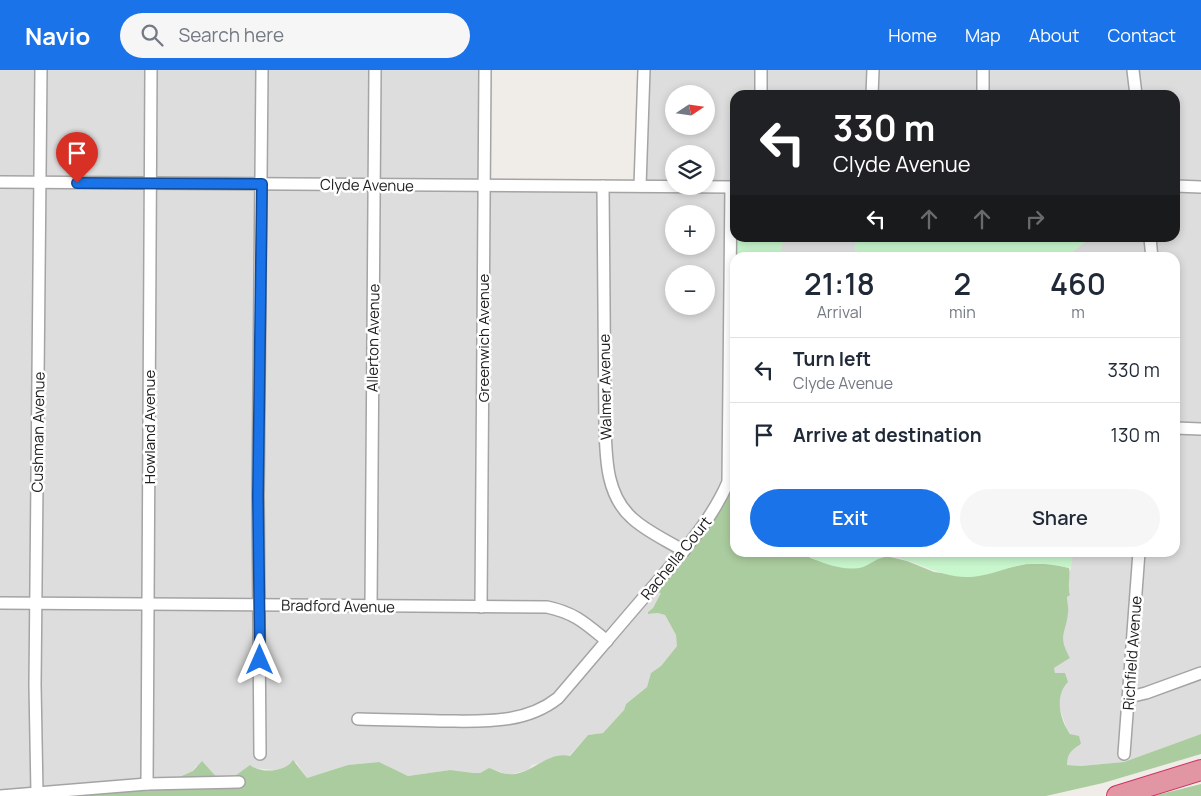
<!DOCTYPE html>
<meta charset="utf-8">
<style>
:root{--surface:#fff;--page:#f6f6f7;--text:#1f2937;--muted:#747a83;--line:#e0e1e3;--accent:#1a73e8}
body{margin:0;font-family:Manrope,sans-serif;background:var(--page);color:var(--text);height:100vh;display:flex;flex-direction:column;font-size:19px;white-space:nowrap}
*{box-sizing:border-box;margin:0}
p{font-size:16px;color:var(--muted)}
.icon{flex:none;width:28px;height:28px;fill:none;stroke:currentColor;stroke-width:2;stroke-linecap:round;stroke-linejoin:round}
.map{position:relative;flex:1;overflow:hidden}
.details{position:absolute;left:730px;top:182px;width:450px;height:305px;display:flex;flex-direction:column;background:var(--surface);border-radius:15px;box-shadow:0 2px 8px #0003}
.details>*{flex:none}
.hud{position:absolute;left:730px;top:20px;width:450px;height:152px;border-radius:15px;box-shadow:0 2px 8px #0003;background:#202124;color:#fff;overflow:hidden}
.needle{width:32px;rotate:77deg}
.controls{position:absolute;left:665px;top:15px;display:grid;gap:10px}
.controls a{display:grid;place-items:center;width:50px;height:50px;border-radius:50%;background:var(--surface);box-shadow:0 2px 8px #0003;font-size:25px}
.pin{position:absolute;display:grid;place-items:center;width:42px;height:42px;color:#fff;margin:-51px -21px;border-radius:50% 50% 50% 0;rotate:-45deg;box-shadow:0 0 5px #0007}
.pin .icon{rotate:45deg}
.me{position:absolute;width:55px;margin:-28px;rotate:0deg;stroke-linejoin:round;filter:drop-shadow(0 0 4px #0008)}
.turn{display:flex;align-items:center;gap:18px;height:105px;padding:0 20px;font-size:22px}
.turn .icon{width:65px;height:65px;stroke-width:2.5}
.turn b{display:block;font-size:35px;line-height:42px}
.lanes{display:flex;align-items:center;height:48px;padding:0 20px;background:#0003;justify-content:center;gap:25px;direction:ltr}
.lanes .off{opacity:.35}
.eta{display:flex;justify-content:space-evenly;align-items:center;height:85px;text-align:center}
.eta b{font-size:30px;font-weight:600;line-height:35px}
.action{display:flex;gap:10px;margin-top:auto;padding:10px 20px}
.action a{flex:1;height:58px;border-radius:30px;background:var(--accent);color:#fff;font-size:20px;font-weight:600;line-height:58px;text-align:center}
.action a+a{background:var(--page);color:var(--text)}
ul{padding:0;list-style:none}
li{display:flex;align-items:center;gap:15px;height:65px;padding:0 20px;border-top:1px solid var(--line)}
li div{flex:1}
li b{display:block;font-size:19px}
li em{font-style:normal}
header{display:flex;align-items:center;gap:30px;box-sizing:border-box;height:70px;padding:0 25px;background:var(--accent);color:#fff}
header strong{font-size:24px}
nav{display:flex;gap:28px;margin-inline-start:auto;font-size:18px}
.search{width:350px;height:45px;background:var(--page);display:flex;align-items:center;gap:12px;box-sizing:border-box;padding:0 18px;border-radius:28px;color:var(--muted);font-size:19px}
.map>svg:first-child{display:block}
.residential{fill:#dedddd;fill-rule:evenodd}
.forest{fill:#abcc9f}
.park{fill:#c8f6cd}
.parking{fill:#e0e0e0}
.lines{fill:none;stroke-linecap:round;stroke-linejoin:round}
.minor-casing{stroke:#a4a4a4;stroke-width:14}
.motorway-casing{stroke:#cf3365;stroke-width:22}
.minor{stroke:#fff;stroke-width:11}
.motorway{stroke:#e295a2;stroke-width:20}
.route-casing{stroke:#114b97;stroke-width:12}
.route{stroke:#1a73e8;stroke-width:9}
.labels{text-anchor:middle;dominant-baseline:central;stroke-width:5;stroke-linejoin:round;paint-order:stroke}
.street-label{font-size:15px;fill:#202020;stroke:#fff}
</style>
<header>
<strong>Navio</strong>
<div class="search"><svg class="icon" aria-label="search" viewBox="0 0 24 24"><circle cx="10" cy="10" r="6"/><path d="M15 15l6 6"/></svg>Search here</div>
<nav><a>Home</a><a>Map</a><a>About</a><a>Contact</a></nav>
</header>
<div class="map">
<svg width="1201" height="726" viewBox="0 0 1201 726">
<rect width="100%" height="100%" fill="#f0ede8"/>
<path class="residential" d="M0,0H486V115L634,116L645,0H1201V664L1124,692L1081,696L1067,695V687L1070,682L1081,674L1067,660L1060,639L1059,632L1065,603H1055L1054,598L1070,588L1064,579L1062,566L1068,543L1067,527L1070,525L1068,515L1073,483L1175,482V188L1065,187L1085,172L1086,168H1175V25H735L733,412L653,538L648,542V544L658,543L665,545L676,565L678,575L661,596L651,603L647,617L626,634L624,640L603,663L588,665L569,686L532,695L528,700L509,705L489,698L480,703L473,704L450,700L408,706L379,692L348,695L307,708L296,692L283,699L274,700L253,698L231,709L219,710L196,696L193,701L177,708L0,725ZM674,24H706V56H674ZM674,84H706V116H674ZM674,144H706V176H674ZM674,204H706V236H674Z"/>
<g class="forest">
<path d="M733,377H735V482L801,483L813,489L849,498L862,497L874,490L886,486L907,491L934,502L969,507L1026,494H1053L1069,498C1071,506 1067,514 1070,525L1067,527C1067,532 1069,538 1068,543C1066,564 1057,565 1070,588L1054,598L1055,603H1065L1068,612C1054,626 1060,650 1070,664L1079,666L1081,674C1072,680 1067,683 1067,695L1081,696L1124,692L1201,664V684L1103,713L1046,726H0L177,708L193,701L202,691L219,710L231,709L250,695C261,704 286,702 293,690L307,708L348,695L379,692L408,706L450,700L473,703H480L489,698C495,700 502,704 508,704C530,707 547,680 570,686L588,665L603,663L624,640L626,634L647,617L651,603L661,596L677,576L676,565L665,545L658,543L648,544V542L653,538L661,523L655,522L732,415Z"/>
<path d="M1201,714V726H1153Z"/>
</g>
<g class="park">
<path d="M735,168H1086L1085,172L1065,187L735,188V377H733Z"/>
<path d="M801,483L1073,482V483L1071,496L1069,498C1051,494 1034,492 1016,496C1000,500 985,507 968,507C939,508 911,486 887,487C878,487 871,494 863,497C845,503 816,491 801,483Z"/>
</g>
<path class="parking" d="M784,168H855V187H780Z"/>
<g class="lines">
<defs>
<g id="minor">
<path d="M1133,0L1136,25"/>
<path d="M761,25V0"/>
<path d="M872,25L873,0"/>
<path d="M983,25V0"/>
<path d="M0,112L735,117"/>
<path d="M603,116L605,356C606,388 606,425 632,448C647,462 668,471 684,481"/>
<path d="M640,116L644,0"/>
<path d="M1175,116L1201,117"/>
<path d="M1150,168L1152,188"/>
<path d="M1175,358L1201,359"/>
<path d="M0,533L547,537C575,543 585,553 607,571"/>
<path d="M371,536L375,0"/>
<path d="M481,537L485,0"/>
<path d="M1129,627L1146,623L1201,603"/>
<path d="M358,649C386,650 413,650 440,651C481,651 524,655 558,628C594,586 629,544 665,503C689,474 713,447 728,412L731,117"/>
<path d="M260,684L258,426L262,0"/>
<path d="M1124,684L1139,482"/>
<path d="M147,714L151,0"/>
<path d="M37,723L35,615L41,0"/>
<path d="M0,726L147,714L239,712"/>
</g>
<path id="motorway" d="M1117,726L1201,700"/>
</defs>
<use href="#minor" class="minor-casing"/>
<use href="#motorway" class="motorway-casing"/>
<use href="#minor" class="minor"/>
<use href="#motorway" class="motorway"/>
</g>
<g class="lines">
<defs>
<path id="route" d="M77,113L262,114L258,426L260,590"/>
</defs>
<use href="#route" class="route-casing"/>
<use href="#route" class="route"/>
</g>
<g class="labels">
<g class="street-label">
<text transform="translate(367 115) rotate(1)">Clyde Avenue</text>
<text transform="translate(373 268) rotate(-89)">Allerton Avenue</text>
<text transform="translate(483 268) rotate(-90)">Greenwich Avenue</text>
<text transform="translate(605 317) rotate(-91)">Walmer Avenue</text>
<text transform="translate(149 357) rotate(-90)">Howland Avenue</text>
<text transform="translate(38 362) rotate(-89)">Cushman Avenue</text>
<text transform="translate(676 488) rotate(-51)">Rachella Court</text>
<text transform="translate(338 536) rotate(1)">Bradford Avenue</text>
<text transform="translate(1132 583) rotate(-86)">Richfield Avenue</text>
</g>
</g>
</svg>
<div class="controls">
<a><svg class="needle" viewBox="-14 -14 28 28"><path d="M0-13l5 13h-10z" fill="#e53935"/><path d="M0 13l5-13h-10z" fill="#747a83"/></svg></a>
<a><svg class="icon" aria-label="layers" viewBox="0 0 24 24"><path d="M12 4l9 5-9 5-9-5zM3 14l9 5 9-5"/></svg></a>
<a>+</a>
<a>−</a>
</div>
<div class="pin" style="left:77px;top:113px;background:#d93025"><svg class="icon" aria-label="arrive" viewBox="0 0 24 24"><path d="M6 21V4h12l-3 4 3 4H6"/></svg></div>
<svg class="me" style="left:260px;top:590px" viewBox="-20 -20 40 40"><path d="M0-17L14 15 0 8-14 15z" fill="#1a73e8" stroke="#fff" stroke-width="4"/></svg>
<div class="hud">
<div class="turn"><svg class="icon" aria-label="left" viewBox="0 0 24 24"><path d="M17 20v-9H6M10 6l-5 5 5 5"/></svg><div><b>330 m</b>Clyde Avenue</div></div>
<div class="lanes"><svg class="icon" aria-label="left" viewBox="0 0 24 24"><path d="M17 20v-9H6M10 6l-5 5 5 5"/></svg><svg class="icon off" aria-label="ahead" viewBox="0 0 24 24"><path d="M12 20V5M6 11l6-6 6 6"/></svg><svg class="icon off" aria-label="ahead" viewBox="0 0 24 24"><path d="M12 20V5M6 11l6-6 6 6"/></svg><svg class="icon off" aria-label="right" viewBox="0 0 24 24"><path d="M7 20v-9h11M14 6l5 5-5 5"/></svg></div>
</div>
<section class="details">
<div class="eta">
<div><b>21:18</b><p>Arrival</p></div>
<div><b>2</b><p>min</p></div>
<div><b>460</b><p>m</p></div>
</div>
<ul>
<li><svg class="icon" aria-label="left" viewBox="0 0 24 24"><path d="M17 20v-9H6M10 6l-5 5 5 5"/></svg><div><b>Turn left</b><p>Clyde Avenue</p></div><em>330 m</em></li>
<li><svg class="icon" aria-label="arrive" viewBox="0 0 24 24"><path d="M6 21V4h12l-3 4 3 4H6"/></svg><div><b>Arrive at destination</b></div><em>130 m</em></li>
</ul>
<div class="action"><a>Exit</a><a>Share</a></div>
</section>
</div>
